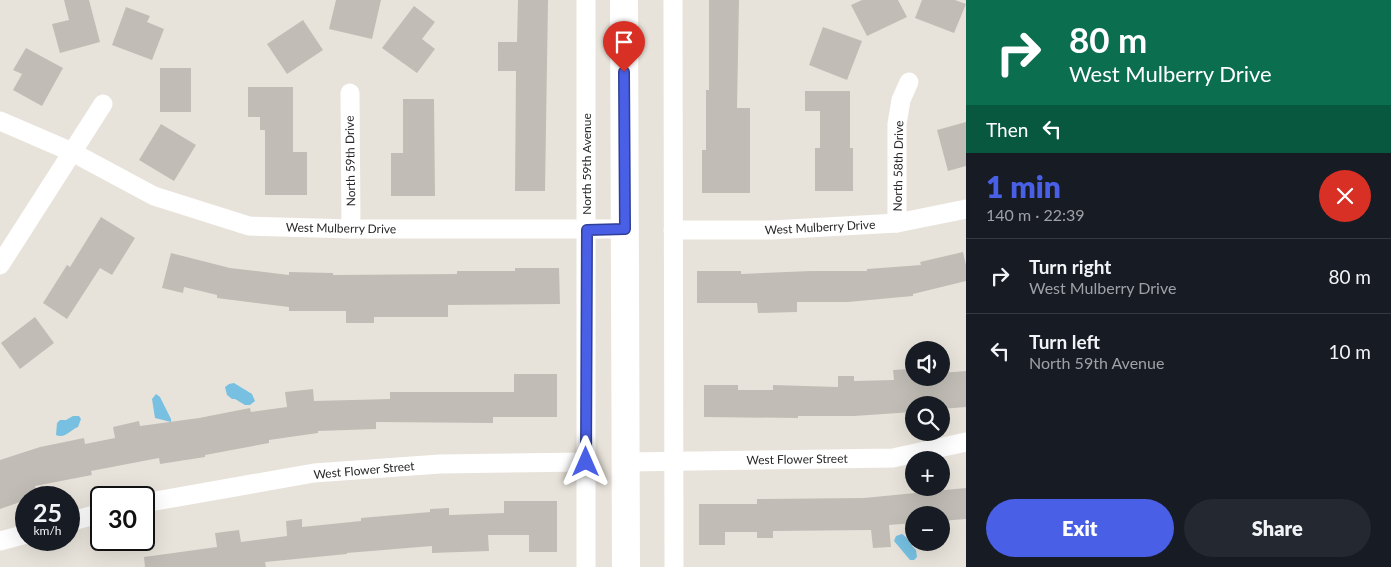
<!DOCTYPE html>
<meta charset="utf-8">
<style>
:root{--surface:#171b24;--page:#242831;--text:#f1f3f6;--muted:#9ea1a6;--line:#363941;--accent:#4960e6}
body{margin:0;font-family:Lato,sans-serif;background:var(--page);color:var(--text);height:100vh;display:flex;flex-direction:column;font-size:19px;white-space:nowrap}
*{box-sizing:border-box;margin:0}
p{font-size:16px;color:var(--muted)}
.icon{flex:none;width:28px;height:28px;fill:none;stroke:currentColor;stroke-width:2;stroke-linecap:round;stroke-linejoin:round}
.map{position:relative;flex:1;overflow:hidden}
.drawer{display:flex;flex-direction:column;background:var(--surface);width:425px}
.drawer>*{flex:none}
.top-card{background:#0b6e4f;color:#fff;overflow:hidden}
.fabs{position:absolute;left:905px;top:341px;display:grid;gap:10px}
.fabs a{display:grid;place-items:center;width:45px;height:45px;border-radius:50%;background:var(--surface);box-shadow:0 5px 20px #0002;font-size:25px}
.speed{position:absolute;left:15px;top:486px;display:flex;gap:10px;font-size:25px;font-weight:700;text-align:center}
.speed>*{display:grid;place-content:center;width:65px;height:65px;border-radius:50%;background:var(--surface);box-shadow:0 5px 20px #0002;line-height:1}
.speed small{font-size:12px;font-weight:400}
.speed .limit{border:2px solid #111;border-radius:8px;background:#fff;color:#111}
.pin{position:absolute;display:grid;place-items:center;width:42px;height:42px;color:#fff;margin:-51px -21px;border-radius:50% 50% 50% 0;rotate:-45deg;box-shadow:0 0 5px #0007}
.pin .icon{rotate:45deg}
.me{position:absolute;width:55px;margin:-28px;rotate:0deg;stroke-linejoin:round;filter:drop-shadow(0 0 4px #0008)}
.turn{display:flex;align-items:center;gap:18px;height:105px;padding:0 20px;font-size:22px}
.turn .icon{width:65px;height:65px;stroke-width:2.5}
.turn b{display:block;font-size:35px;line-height:42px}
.then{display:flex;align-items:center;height:48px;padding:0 20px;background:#0003;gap:10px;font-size:19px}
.round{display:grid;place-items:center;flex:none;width:52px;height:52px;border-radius:26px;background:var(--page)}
.headline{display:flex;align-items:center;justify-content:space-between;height:85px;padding:0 20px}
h1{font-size:30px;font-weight:800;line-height:38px;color:var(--accent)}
.button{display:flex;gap:10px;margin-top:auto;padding:10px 20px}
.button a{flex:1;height:58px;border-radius:30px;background:var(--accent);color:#fff;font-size:20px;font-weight:800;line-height:58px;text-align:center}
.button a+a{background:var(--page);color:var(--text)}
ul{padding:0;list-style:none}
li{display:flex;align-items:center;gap:15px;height:75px;padding:0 20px;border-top:1px solid var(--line)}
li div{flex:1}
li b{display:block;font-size:19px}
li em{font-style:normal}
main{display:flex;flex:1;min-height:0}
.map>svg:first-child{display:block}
.water{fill:#77c0e1}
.building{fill:#c1bdb6}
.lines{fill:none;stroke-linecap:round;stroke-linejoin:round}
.street{stroke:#fff;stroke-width:19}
.secondary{stroke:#fff;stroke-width:28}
.route-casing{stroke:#2f3e96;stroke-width:12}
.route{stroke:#4960e6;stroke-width:9}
.labels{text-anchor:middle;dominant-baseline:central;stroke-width:4.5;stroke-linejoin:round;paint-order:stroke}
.street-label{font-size:12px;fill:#272727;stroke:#fff}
</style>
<main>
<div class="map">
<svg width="966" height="567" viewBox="0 0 966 567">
<rect width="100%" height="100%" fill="#e8e3da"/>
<g class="water">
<path d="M234,383L252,394L255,401L250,405H245L235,399H232L227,395L225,387L229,384Z"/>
<path d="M156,394L160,397L171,419V422L155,418L152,399Z"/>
<path d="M73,416H79L81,419L78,427C70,430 65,439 56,435L57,423L60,420H66Z"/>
<path d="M902,534C909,538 910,545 916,550L917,557L914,560H910L894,541L896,536Z"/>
</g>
<g class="building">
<path d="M64,0H89L100,42L60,53L52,24L69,20Z"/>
<path d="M336,0H381L372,39L329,29Z"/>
<path d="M518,0H548L545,191H515L516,71H498V42H517Z"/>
<path d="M709,0H739L737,108H750V193H702V150H706V90H709Z"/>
<path d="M862,0H898L907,17L867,36L851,5Z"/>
<path d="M922,0H955L966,4L954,33L915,18Z"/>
<path d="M414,6L435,22L422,39L435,49L417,73L382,48Z"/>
<path d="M126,7L150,16L147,22L164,29L152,60L112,45Z"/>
<path d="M303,20L323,50L287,74L267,44Z"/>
<path d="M823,27L862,41L847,80L809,65Z"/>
<path d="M26,48L63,68L42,106L13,90L22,74L13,70Z"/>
<rect x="160" y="68" width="31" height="44"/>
<path d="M248,87H293V152H307V195H265V130H260V117H248Z"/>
<path d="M805,91H850V148H853V191H815V148H820V111H805Z"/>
<path d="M403,99H434L435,196H391V153H403Z"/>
<path d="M966,122V166L948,171L937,130Z"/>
<path d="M161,124L196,145L174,181L139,160Z"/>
<path d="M101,217L135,238L112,275L100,268L67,319L43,303L67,265L70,267Z"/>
<path d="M963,252L966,265V281L913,294V296L848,302H797V312L758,313L757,303H697V271H741V274L811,271H867V269L921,265L920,262Z"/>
<path d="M171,253L230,268L289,275V272L333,273V275L457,274V271H515V268H559L560,304L448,305V317H374V323H346V311H289V307L217,298V295L184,287L183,293L162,288Z"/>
<path d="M35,317L54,343L20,369L1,343Z"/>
<path d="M910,369L911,378H941V373L966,371V407L941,409V405H914L913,412L854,416H798V418L704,417V385H738V390H773V385L838,387V376H854V381L894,380L893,370Z"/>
<path d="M514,374H557V417H493V423L376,422V429L318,431V433L269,440V443L205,455V457L160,464L159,458L91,471L92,475L35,486L38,496L26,498V500L0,509V460L40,447L84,438L85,444L115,438L113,427L139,421L140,426L199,418L250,408L251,412L287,407L285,392L313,389L314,401L390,399V392H514Z"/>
<path d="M966,488V519L941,521V515H914V523L889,525L891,547L873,548L871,530L773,531V538H757V532H725V545H699V504H757V499L864,498Z"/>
<path d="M504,501H557V552H529V535H488L489,551L432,553V546L347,553V554L265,562L266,567H145L144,557L217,547L215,533L239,530L241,542L287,536L286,521L302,519V527L361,521V518L430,512V509L449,508V515L504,513Z"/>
</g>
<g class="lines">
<g class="street">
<path d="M586,0V567"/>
<path d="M673,0L674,567"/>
<path d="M350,93L351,229"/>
<path d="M0,121L72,152L154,196L249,226L351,229H625"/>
<path d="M897,223V124L901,100L909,82"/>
<path d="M673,230H772L897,223L966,209"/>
<path d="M0,265L103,104"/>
<path d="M626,462L893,458L966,442"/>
<path d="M144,503L314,473L440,464L586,462"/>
<path d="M69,522L101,513"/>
<path d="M0,541L26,534"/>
</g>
<path class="secondary" d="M624,0L626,567"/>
</g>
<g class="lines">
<defs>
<path id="route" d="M586,462L587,230L625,229L624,72"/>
</defs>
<use href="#route" class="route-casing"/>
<use href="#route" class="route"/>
</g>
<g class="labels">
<g class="street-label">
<text transform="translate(350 161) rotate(-91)">North 59th Drive</text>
<text transform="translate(586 164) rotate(-90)">North 59th Avenue</text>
<text transform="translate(898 166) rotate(-89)">North 58th Drive</text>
<text transform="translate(820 227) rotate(-3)">West Mulberry Drive</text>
<text transform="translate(341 228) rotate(1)">West Mulberry Drive</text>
<text transform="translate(797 459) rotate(-1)">West Flower Street</text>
<text transform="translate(364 470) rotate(-5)">West Flower Street</text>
</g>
</g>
</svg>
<div class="fabs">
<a><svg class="icon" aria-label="sound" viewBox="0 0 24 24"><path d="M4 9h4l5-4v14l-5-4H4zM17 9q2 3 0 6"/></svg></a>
<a><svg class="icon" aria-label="search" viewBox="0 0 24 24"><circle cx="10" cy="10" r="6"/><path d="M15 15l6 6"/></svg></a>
<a>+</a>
<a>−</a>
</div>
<div class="speed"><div>25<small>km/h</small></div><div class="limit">30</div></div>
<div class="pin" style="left:624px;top:72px;background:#d93025"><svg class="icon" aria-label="arrive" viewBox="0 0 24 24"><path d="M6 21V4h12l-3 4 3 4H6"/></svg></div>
<svg class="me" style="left:586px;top:462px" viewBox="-20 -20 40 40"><path d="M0-17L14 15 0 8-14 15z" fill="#4960e6" stroke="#fff" stroke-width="4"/></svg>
</div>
<section class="drawer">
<div class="top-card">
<div class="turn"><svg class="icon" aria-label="right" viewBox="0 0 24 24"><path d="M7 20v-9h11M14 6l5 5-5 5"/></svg><div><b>80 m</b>West Mulberry Drive</div></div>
<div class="then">Then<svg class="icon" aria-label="left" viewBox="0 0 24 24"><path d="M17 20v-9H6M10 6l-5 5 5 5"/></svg></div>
</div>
<div class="headline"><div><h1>1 min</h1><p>140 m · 22:39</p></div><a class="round" style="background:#d93025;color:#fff"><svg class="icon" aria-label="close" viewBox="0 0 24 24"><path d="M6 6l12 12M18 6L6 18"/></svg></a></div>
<ul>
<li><svg class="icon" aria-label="right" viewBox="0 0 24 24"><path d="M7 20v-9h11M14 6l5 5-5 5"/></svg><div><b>Turn right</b><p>West Mulberry Drive</p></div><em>80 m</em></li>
<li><svg class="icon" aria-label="left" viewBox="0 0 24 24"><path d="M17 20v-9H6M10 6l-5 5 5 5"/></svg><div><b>Turn left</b><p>North 59th Avenue</p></div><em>10 m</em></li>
</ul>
<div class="button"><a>Exit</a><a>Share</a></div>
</section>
</main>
